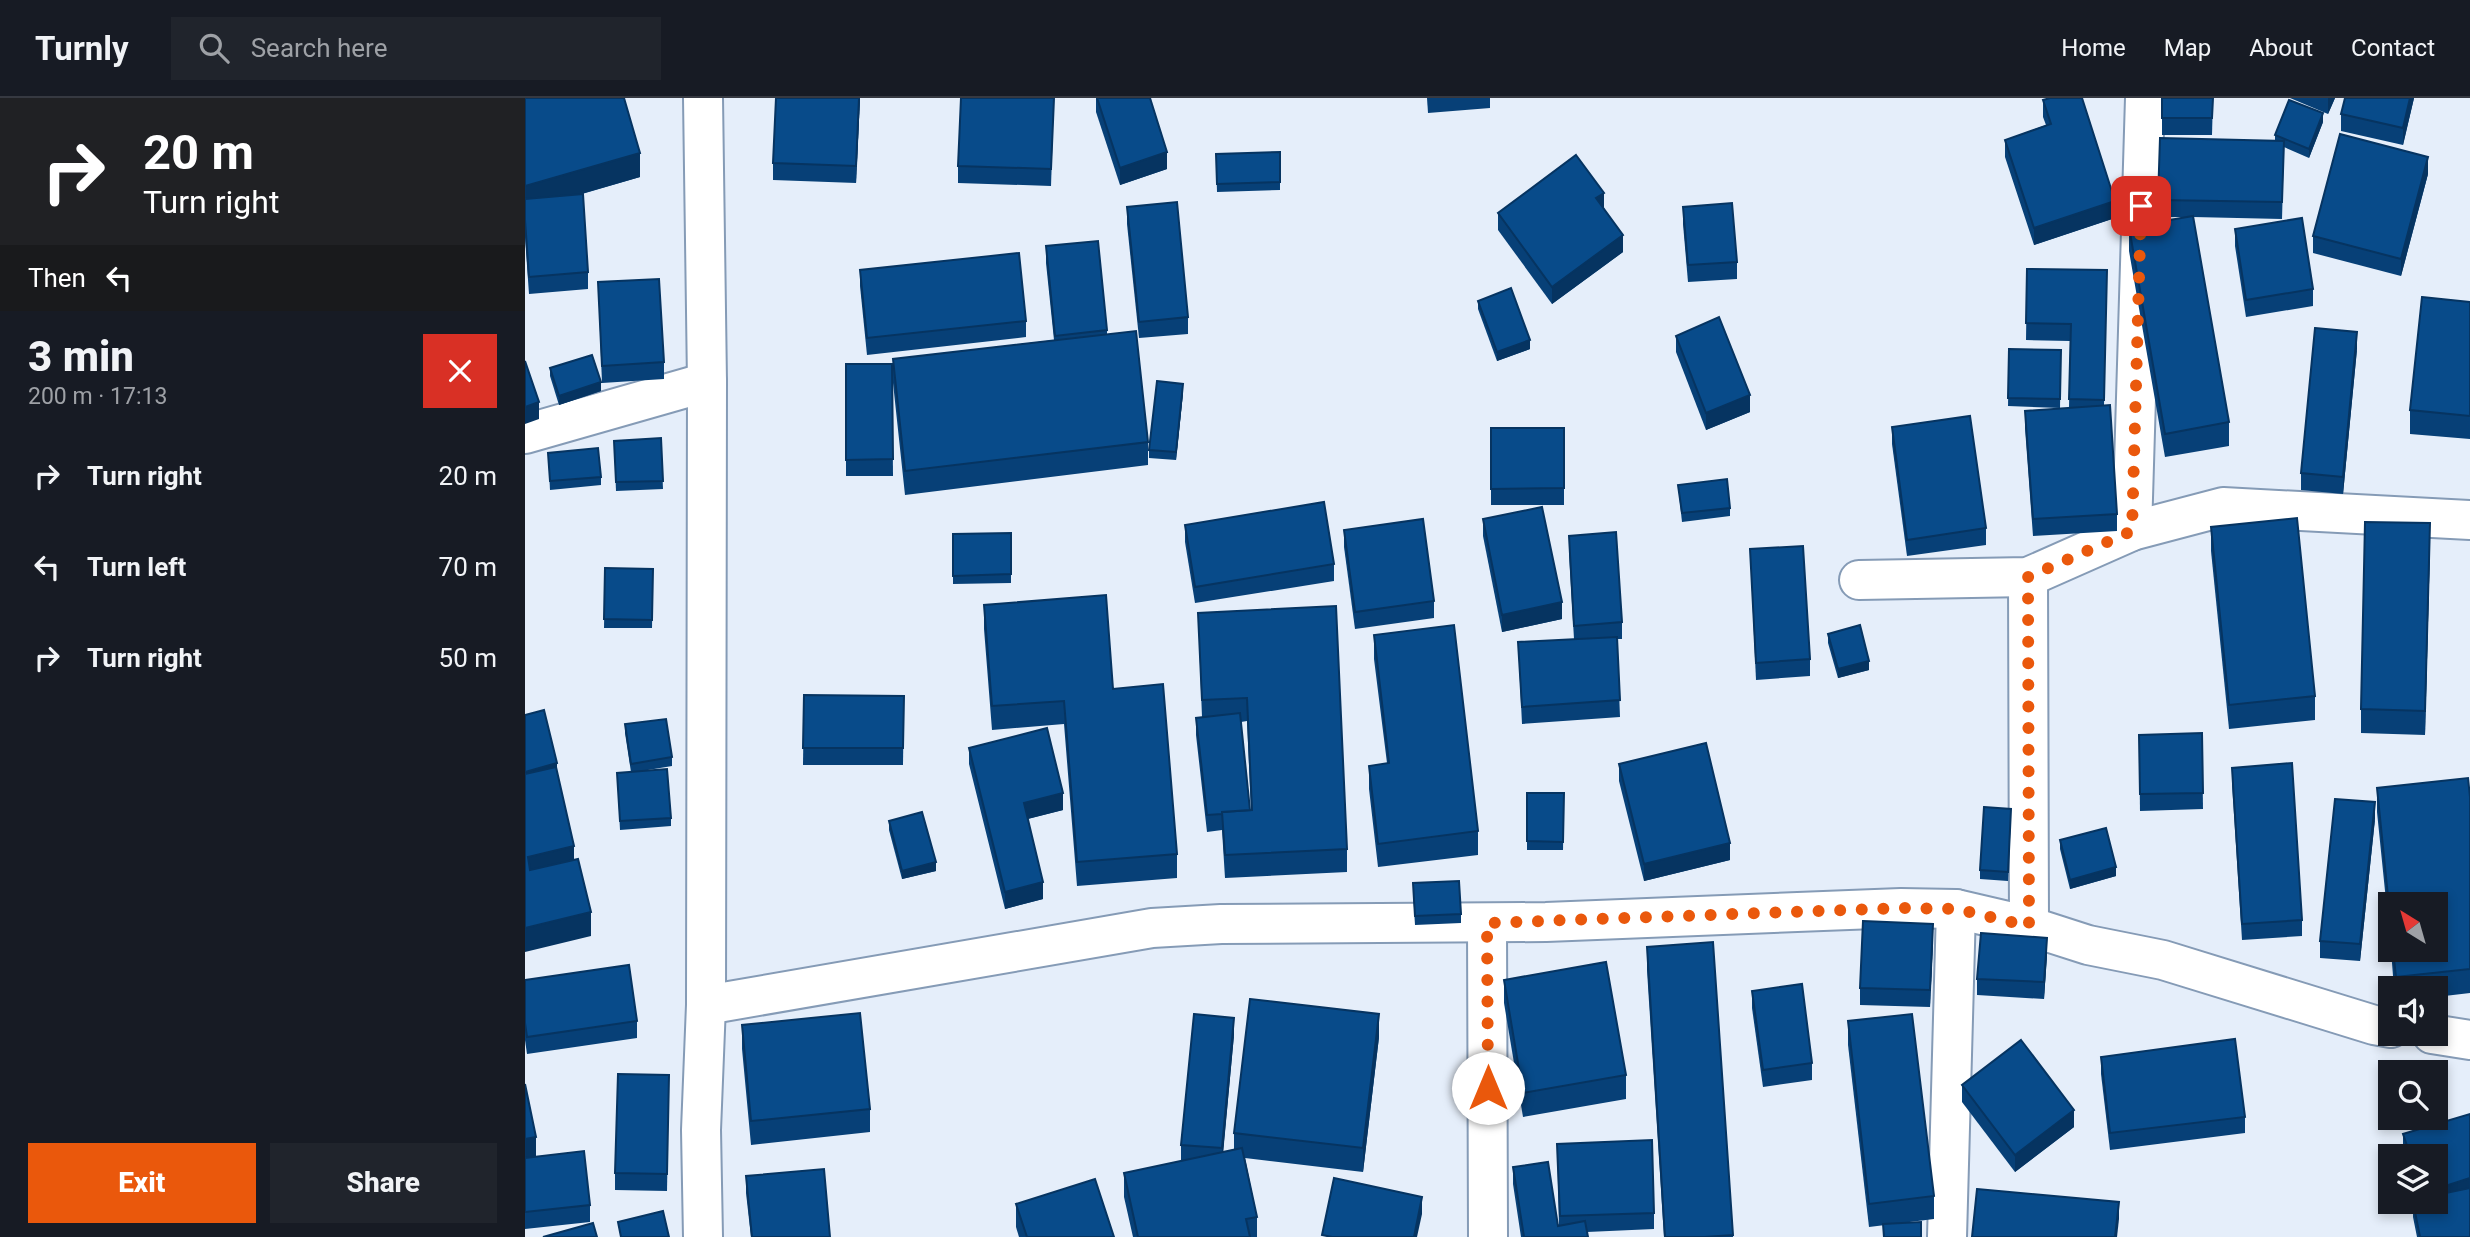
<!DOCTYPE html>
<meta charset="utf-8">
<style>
:root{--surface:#171b24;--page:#20242c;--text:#f1f3f6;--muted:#9ea1a6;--line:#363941;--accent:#ea580c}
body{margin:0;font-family:Roboto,sans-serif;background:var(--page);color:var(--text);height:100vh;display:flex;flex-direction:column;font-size:26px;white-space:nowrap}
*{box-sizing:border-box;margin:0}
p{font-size:23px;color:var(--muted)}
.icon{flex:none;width:38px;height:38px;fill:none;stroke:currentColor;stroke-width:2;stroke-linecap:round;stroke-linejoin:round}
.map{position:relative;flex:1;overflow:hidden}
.sheet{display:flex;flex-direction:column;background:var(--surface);width:525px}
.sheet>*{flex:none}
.top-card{background:#202124;color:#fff;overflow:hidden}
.needle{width:46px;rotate:323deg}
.fabs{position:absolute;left:1853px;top:794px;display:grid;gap:14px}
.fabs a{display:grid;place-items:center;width:70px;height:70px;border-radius:0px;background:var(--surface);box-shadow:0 4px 10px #0003;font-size:35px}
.pin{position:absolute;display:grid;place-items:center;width:60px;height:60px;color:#fff;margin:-30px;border-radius:14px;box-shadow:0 4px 10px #0006}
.me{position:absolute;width:77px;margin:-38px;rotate:0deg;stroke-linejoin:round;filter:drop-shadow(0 0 5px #0008)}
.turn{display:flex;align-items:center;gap:24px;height:147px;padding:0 28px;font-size:32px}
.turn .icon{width:91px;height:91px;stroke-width:2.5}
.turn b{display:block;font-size:49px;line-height:60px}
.then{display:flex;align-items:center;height:66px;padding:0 28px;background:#0003;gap:14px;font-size:26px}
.round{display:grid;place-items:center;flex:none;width:74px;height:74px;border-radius:0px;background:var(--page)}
.headline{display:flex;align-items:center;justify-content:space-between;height:119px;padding:0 28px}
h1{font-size:42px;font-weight:800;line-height:52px}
.primary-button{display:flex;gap:14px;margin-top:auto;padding:14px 28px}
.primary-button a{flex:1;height:80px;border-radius:0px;background:var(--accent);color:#fff;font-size:28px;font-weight:800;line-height:80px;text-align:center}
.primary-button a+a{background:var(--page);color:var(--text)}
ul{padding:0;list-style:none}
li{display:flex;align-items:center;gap:21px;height:91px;padding:0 28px}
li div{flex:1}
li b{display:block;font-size:26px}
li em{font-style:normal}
header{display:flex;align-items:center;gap:42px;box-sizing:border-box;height:98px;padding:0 35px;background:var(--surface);border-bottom:2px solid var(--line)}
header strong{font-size:33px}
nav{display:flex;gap:38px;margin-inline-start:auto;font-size:24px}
.search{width:490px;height:63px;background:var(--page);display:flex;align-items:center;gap:18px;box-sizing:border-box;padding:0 24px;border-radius:0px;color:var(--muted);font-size:26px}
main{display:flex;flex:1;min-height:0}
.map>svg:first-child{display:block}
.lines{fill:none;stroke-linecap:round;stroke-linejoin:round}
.minor-casing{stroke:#859bb6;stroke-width:42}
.minor{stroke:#fff;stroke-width:38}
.wall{fill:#074077;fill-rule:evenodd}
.shaded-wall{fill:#063461}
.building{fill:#084b8a;stroke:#063461;stroke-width:2}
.route{stroke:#ea580c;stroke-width:12;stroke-dasharray:0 21.6}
</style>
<header>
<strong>Turnly</strong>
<div class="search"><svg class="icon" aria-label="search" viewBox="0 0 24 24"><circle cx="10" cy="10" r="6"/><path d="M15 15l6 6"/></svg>Search here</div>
<nav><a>Home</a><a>Map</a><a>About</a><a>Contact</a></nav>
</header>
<main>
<section class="sheet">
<div class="top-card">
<div class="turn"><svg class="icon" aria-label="right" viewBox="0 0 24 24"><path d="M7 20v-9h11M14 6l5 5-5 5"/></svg><div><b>20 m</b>Turn right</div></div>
<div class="then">Then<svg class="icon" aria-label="left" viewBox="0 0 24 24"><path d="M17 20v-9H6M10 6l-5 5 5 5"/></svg></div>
</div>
<div class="headline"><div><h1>3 min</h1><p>200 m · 17:13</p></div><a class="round" style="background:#d93025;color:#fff"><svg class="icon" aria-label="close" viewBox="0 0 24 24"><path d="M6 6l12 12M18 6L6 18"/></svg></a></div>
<ul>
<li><svg class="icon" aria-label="right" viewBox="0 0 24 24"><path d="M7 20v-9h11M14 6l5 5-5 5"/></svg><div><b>Turn right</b></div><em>20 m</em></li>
<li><svg class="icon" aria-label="left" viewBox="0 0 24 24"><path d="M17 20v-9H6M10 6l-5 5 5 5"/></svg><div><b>Turn left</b></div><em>70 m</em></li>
<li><svg class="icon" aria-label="right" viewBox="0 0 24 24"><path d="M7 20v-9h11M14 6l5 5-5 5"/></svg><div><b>Turn right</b></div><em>50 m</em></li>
</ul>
<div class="primary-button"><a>Exit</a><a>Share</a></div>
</section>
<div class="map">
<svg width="1945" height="1139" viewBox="0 0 1945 1139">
<rect width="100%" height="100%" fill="#e5eefa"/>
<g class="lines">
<defs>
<g id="minor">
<path d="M0,336L182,284"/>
<path d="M1607,433L1620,0"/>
<path d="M1503,479L1504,828"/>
<path d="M1334,482L1503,479L1607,433L1698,409L1945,422"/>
<path d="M962,825L963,1139"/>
<path d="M181,907L627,830L696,826L1021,824L1376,810L1431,811L1504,828L1563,847L1638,862L1849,927L1866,930"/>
<path d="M1907,936L1945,942"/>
<path d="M178,1139L176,1032L181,907L182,284L178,0"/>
<path d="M1422,1139L1431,811"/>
</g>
</defs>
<use href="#minor" class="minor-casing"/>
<use href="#minor" class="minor"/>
</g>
<g class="wall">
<path d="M0,0L115,79L57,96L63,174V191L4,196L0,139Z"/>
<path d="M335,0L331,85L248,82V65Z"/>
<path d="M529,0L526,88L433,85V68Z"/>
<path d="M571,0H625L642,71L595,87L571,14Z"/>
<path d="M902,0H965V10L903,15Z"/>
<path d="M1637,0H1688L1687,37H1637Z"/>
<path d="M1765,0H1810L1803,16Z"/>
<path d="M1820,0H1889L1878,47L1816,33V16Z"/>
<path d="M1518,2L1590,120L1509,147L1480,59V42L1521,27L1518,19Z"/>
<path d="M1798,24L1784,60L1759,49L1757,121L1668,119L1704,324V348L1640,359L1604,153V129L1663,119H1633L1635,40L1750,43V37Z"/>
<path d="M755,54V92L692,94L691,56Z"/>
<path d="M1903,76L1876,178L1788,155V138Z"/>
<path d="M602,109L663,219V236L614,240L602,126Z"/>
<path d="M1158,109L1212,164V181L1163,184L1158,126Z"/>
<path d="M1079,110L1098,154L1027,206L973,132V115Z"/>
<path d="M1710,131L1788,191V208L1721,219L1710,148Z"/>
<path d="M521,148L582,232V236L623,344V367L380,397L368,285V261L529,242L521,165Z"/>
<path d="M1502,171L1582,172L1579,307L1592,416V433L1508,438L1500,330V313L1544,310L1545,243L1501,242Z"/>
<path d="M335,172L501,223V239L342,257L335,188Z"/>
<path d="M73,184L139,264V281L77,285Z"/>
<path d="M953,203L1005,251L972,263L953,211Z"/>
<path d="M1945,204V341L1885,336V312Z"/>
<path d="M1151,238L1225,314L1181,332L1151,254Z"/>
<path d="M1484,251L1536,252L1535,310L1483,308Z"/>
<path d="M1832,251L1818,396L1776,392V375Z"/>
<path d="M321,266H367L368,378H321Z"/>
<path d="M25,270L76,293L34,307L25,278Z"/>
<path d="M658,295L651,362L624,360V352Z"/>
<path d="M1367,329L1461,430V447L1382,458L1367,346Z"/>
<rect x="966" y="330" width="73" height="77"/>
<path d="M136,340L138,391L91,393L89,343Z"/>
<path d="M23,355L76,379V387L25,392Z"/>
<path d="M1153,387L1205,410V418L1157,424Z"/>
<path d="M958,421L1037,521L977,534L958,438Z"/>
<path d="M660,427L809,466V483L670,505L660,444Z"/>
<path d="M1686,429L1790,598V622L1704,631L1686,453Z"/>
<path d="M819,432L909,503V520L830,531L819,449Z"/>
<path d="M486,435V485L428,486V436Z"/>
<path d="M1044,438L1097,524V541H1092L1095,619L997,626L993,544L1049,541L1044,455Z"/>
<path d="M1905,449L1900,637L1836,635V611Z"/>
<path d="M1225,451L1285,561V578L1231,582Z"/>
<path d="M80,470L128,471L127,530H79Z"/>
<path d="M459,507L588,591L652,756V780L552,788L539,626L467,632L459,531Z"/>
<path d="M673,515L822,751V774L700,780L697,732L682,734L671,637V620L677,619ZM722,623L726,712H725L716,624Z"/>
<path d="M1303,536L1344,572L1313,580L1303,545Z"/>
<path d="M849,537L953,733V757L853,769L844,691V668L862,665L849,561Z"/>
<path d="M279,597L379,598L378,667H278Z"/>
<path d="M100,626L147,659V668L111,674L146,720V728L95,732L92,675L106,674L100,635Z"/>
<path d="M1677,635L1678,711L1615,713L1614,637Z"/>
<path d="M444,650L538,712L502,721L518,801L480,811L444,666Z"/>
<path d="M1094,666L1205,762L1119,783L1094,683Z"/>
<path d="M1707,670L1777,822V838L1717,842L1707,686Z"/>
<path d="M1852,690L1945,699V895L1911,899V891H1869L1866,852H1911L1866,807V852L1852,714Z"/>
<path d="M1002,695H1039L1038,752H1002Z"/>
<path d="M1486,720L1483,783L1455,781V772Z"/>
<path d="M1850,721L1835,863L1795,860V843Z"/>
<path d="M364,723L411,773L377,781L364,732Z"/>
<path d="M1535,742L1591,778L1545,791L1535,751Z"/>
<path d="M888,794L936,816V825L890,827Z"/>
<path d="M1408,843L1405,909L1335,907V890Z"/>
<path d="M1188,844L1208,1139H1139L1122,872V849Z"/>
<path d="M1522,857L1519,901L1452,897V881Z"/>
<path d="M0,882L112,923V940L2,956L0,942Z"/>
<path d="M979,882L1101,977V1001L998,1019L979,905Z"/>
<path d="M1227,893L1287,965V982L1238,989L1227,910Z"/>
<path d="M1323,923L1409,1098V1121L1344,1129L1323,947Z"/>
<path d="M217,927L345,1011V1034L226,1047L217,951Z"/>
<path d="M709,937L698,1054L709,1051V1035L854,939L838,1074L720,1060L732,1119V1139H608L599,1099V1075L656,1063V1047Z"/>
<path d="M1576,959L1720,1019V1035L1585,1052L1576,976Z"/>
<path d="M144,977L142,1093L90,1092V1075Z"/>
<path d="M0,986L11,1058L65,1107V1124L0,1131Z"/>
<path d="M1437,987L1549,1029L1490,1074L1437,1004Z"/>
<path d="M1945,1016V1139H1892L1888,1119V1104H1911V1059H1880L1878,1053V1036Z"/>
<path d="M1032,1046L1129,1115V1131L1062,1134L1063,1139H996L988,1086V1069L1033,1128H1034Z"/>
<path d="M221,1078L305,1139H226L221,1095Z"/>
<path d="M491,1106L589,1139H494L491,1129Z"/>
</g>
<g class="shaded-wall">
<path d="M334,0H335L331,85V68Z"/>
<path d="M1803,0H1810L1803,16Z"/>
<path d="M1885,0H1889L1878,47V30Z"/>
<path d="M1798,15V24L1784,60V51Z"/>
<path d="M642,54V71L595,87V70Z"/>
<path d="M115,55V79L0,112V88Z"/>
<path d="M1903,59V76L1876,178V161Z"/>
<path d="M1079,95V112L1071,100Z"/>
<path d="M1590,103V120L1509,147V130Z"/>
<path d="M1098,137V154L1027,206V189Z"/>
<path d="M1832,234V251L1818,396V379Z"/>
<path d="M1005,242V251L972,263V254Z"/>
<path d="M76,284V293L34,307V298Z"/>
<path d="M658,286V295L651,362V354Z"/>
<path d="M1225,297V314L1181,332V315Z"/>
<path d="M14,304V321L0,326V309Z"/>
<path d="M1905,425V449L1900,637V613Z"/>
<path d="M1037,504V521L977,534V517Z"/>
<path d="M1344,563V572L1313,580V571Z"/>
<path d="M32,665V682L0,690V674Z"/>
<path d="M538,695V712L499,722V705Z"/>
<path d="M1850,704V721L1835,863V846Z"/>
<path d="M1205,745V762L1119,783V766Z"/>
<path d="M49,748V772L3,783V759Z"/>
<path d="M411,764V773L377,781V773Z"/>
<path d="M1591,769V778L1545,791V782Z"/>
<path d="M518,784V801L480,811V794Z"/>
<path d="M66,814V838L0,854V830Z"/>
<path d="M1408,826V843L1405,909V892Z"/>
<path d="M1522,840V857L1519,901V884Z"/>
<path d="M854,916V939L838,1074V1050Z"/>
<path d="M709,920V937L697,1067V1050Z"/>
<path d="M1549,1012V1029L1490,1074V1057Z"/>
<path d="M11,1039V1062L0,1065V1041Z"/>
<path d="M1945,1080V1097L1911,1104V1091Z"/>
<path d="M897,1099V1116L892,1139H889Z"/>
<path d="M1594,1104V1121L1592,1139H1590Z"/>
</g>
<g class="building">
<path d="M0,0H99L115,55L0,88Z"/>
<path d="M251,0H334L331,68L248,65Z"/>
<path d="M436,0H529L526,71L433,68Z"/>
<path d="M572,0H625L642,54L595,70Z"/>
<path d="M1525,0H1557L1590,103L1509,130L1480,42L1526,26L1518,2Z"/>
<path d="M1637,0H1688L1687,20H1637Z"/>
<path d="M1820,0H1885L1878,30L1816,16Z"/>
<path d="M1764,2L1798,15L1784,51L1750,37Z"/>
<path d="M1815,36L1903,59L1876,161L1788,138Z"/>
<path d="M1635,40L1759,43L1757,104L1633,102Z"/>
<path d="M755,54V84L692,86L691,56Z"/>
<path d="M1051,57L1079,95L1071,100L1098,137L1027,189L973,115Z"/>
<path d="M58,96L63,174L4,179L0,122V101Z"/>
<path d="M652,104L663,219L614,224L602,109Z"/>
<path d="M1207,105L1212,164L1163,167L1158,109Z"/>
<path d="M1668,118L1704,324L1640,336L1604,129Z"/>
<path d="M1777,120L1788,191L1721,202L1710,131Z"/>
<path d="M573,143L582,232L530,238L521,148Z"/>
<path d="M494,155L501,223L342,240L335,172Z"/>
<path d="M1502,171L1582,172L1579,302L1544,301L1546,226L1501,225Z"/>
<path d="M134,181L139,264L77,268L73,184Z"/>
<path d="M986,190L1005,242L972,254L953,203Z"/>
<path d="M1897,199L1945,204V318L1885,312Z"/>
<path d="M1194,219L1225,297L1181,315L1151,238Z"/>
<path d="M1790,230L1832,234L1818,379L1776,375Z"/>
<path d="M611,233L623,344L380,373L368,261Z"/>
<path d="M1484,251L1536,252L1535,301L1483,300Z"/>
<path d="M67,257L76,284L34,298L25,270Z"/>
<path d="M0,263L14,304L0,309Z"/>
<path d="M321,266H367L368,361L321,362Z"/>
<path d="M632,283L658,286L651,354L624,352Z"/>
<path d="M1585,307L1592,416L1508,421L1500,313Z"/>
<path d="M1445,318L1461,430L1382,442L1367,329Z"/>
<path d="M966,330H1039V390L966,391Z"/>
<path d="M136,340L138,383L91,384L89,343Z"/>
<path d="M73,350L76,379L25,383L23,355Z"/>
<path d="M1202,381L1205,410L1157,415L1153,387Z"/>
<path d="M799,404L809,466L670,489L660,427Z"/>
<path d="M1017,409L1037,504L977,517L958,421Z"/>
<path d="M1772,420L1790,598L1704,607L1686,429Z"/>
<path d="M898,421L909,503L830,514L819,432Z"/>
<path d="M1840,424L1905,425L1900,613L1836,611Z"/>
<path d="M1091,434L1097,524L1049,528L1044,438Z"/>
<path d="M486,435V476L428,478V436Z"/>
<path d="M1278,448L1285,561L1231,565L1225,451Z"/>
<path d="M80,470L128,471L127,522L79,521Z"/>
<path d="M581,497L588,591L638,586L652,756L552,764L539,603L467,608L459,507Z"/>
<path d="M811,508L822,751L700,757L697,714L727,712L722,600L677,602L673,515Z"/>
<path d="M929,527L953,733L853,746L844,668L864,665L849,537Z"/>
<path d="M1335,527L1344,563L1313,571L1303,536Z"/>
<path d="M1092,539L1095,602L997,609L993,544Z"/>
<path d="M279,597L379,598L378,650H278Z"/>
<path d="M19,612L32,665L0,674V617Z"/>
<path d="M715,615L725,712L697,714V716L682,717L671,620Z"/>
<path d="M141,621L147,659L106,666L100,626Z"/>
<path d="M522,630L538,695L499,705L518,784L480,794L444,650Z"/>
<path d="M1677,635L1678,695L1615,696L1614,637Z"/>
<path d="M1181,645L1205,745L1119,766L1094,666Z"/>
<path d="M1767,665L1777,822L1717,826L1707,670Z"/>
<path d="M31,669L49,748L3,759L5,772L53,761L66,814L0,830V676Z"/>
<path d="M142,671L146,720L95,723L92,675Z"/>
<path d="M1943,680L1945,699V871L1871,879L1868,852H1911V807H1866V828L1852,690Z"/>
<path d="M1002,695H1039L1038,744L1002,743Z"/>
<path d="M1810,701L1850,704L1835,846L1795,843Z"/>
<path d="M1459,709L1486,711L1483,774L1455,772Z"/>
<path d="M397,714L411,764L377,773L364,723Z"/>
<path d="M1581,730L1591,769L1545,782L1535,742Z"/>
<path d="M934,783L936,816L890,818L888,785Z"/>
<path d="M1338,823L1408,826L1405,892L1335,890Z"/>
<path d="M1456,835L1522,840L1519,884L1452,881Z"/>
<path d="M1188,844L1208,1137L1180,1139H1140L1122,849Z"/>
<path d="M1081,864L1101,977L998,995L979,882Z"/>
<path d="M104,867L112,923L2,939L0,925V882Z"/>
<path d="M1277,886L1287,965L1238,972L1227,893Z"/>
<path d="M725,901L854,916L838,1050L709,1035Z"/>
<path d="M335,915L345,1011L226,1023L217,927Z"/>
<path d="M669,916L709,920L697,1050L656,1047Z"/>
<path d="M1387,916L1409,1098L1344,1106L1323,923Z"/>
<path d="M1710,941L1720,1019L1585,1035L1576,959Z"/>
<path d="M1496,942L1549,1012L1490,1057L1437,987Z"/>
<path d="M93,976L144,977L142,1076L90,1075Z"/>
<path d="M0,986L11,1039L0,1041Z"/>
<path d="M1945,1016V1080L1911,1091V1059H1886L1878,1036Z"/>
<path d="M1127,1042L1129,1115L1035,1118L1032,1046Z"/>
<path d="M717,1050L732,1119L721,1121L725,1139H613L599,1075Z"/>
<path d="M59,1053L65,1107L0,1114V1060Z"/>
<path d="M1023,1064L1033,1128L1060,1123L1063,1139H999L988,1069Z"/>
<path d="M299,1071L305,1139H227L221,1078Z"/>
<path d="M809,1080L897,1099L889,1139H807L797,1137Z"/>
<path d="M570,1081L589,1139H502L491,1106Z"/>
<path d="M1945,1090V1139H1895L1888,1104H1911V1097Z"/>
<path d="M1452,1091L1594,1104L1590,1139H1447Z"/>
<path d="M138,1113L144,1139H96L93,1124Z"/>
<path d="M1396,1124V1139H1359L1358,1126Z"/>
<path d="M68,1125L72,1139H18Z"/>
</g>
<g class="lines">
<path class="route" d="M963,990L962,825L1376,810L1431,811L1504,828L1503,479L1607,433L1616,108"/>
</g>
</svg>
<div class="fabs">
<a><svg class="needle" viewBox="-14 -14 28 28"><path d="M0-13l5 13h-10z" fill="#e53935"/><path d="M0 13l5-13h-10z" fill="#9ea1a6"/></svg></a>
<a><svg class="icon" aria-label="sound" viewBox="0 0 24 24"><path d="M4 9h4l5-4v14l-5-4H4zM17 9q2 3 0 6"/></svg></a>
<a><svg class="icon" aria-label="search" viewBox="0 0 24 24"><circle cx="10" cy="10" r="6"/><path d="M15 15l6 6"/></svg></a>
<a><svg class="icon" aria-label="layers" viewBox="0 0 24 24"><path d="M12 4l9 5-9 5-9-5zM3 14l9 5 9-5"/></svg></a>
</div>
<div class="pin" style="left:1616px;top:108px;background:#d93025"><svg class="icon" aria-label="arrive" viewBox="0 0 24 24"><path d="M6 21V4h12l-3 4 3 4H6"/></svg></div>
<svg class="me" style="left:963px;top:990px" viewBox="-20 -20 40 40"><circle r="19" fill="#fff"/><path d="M0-13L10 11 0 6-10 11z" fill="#ea580c"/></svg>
</div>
</main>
